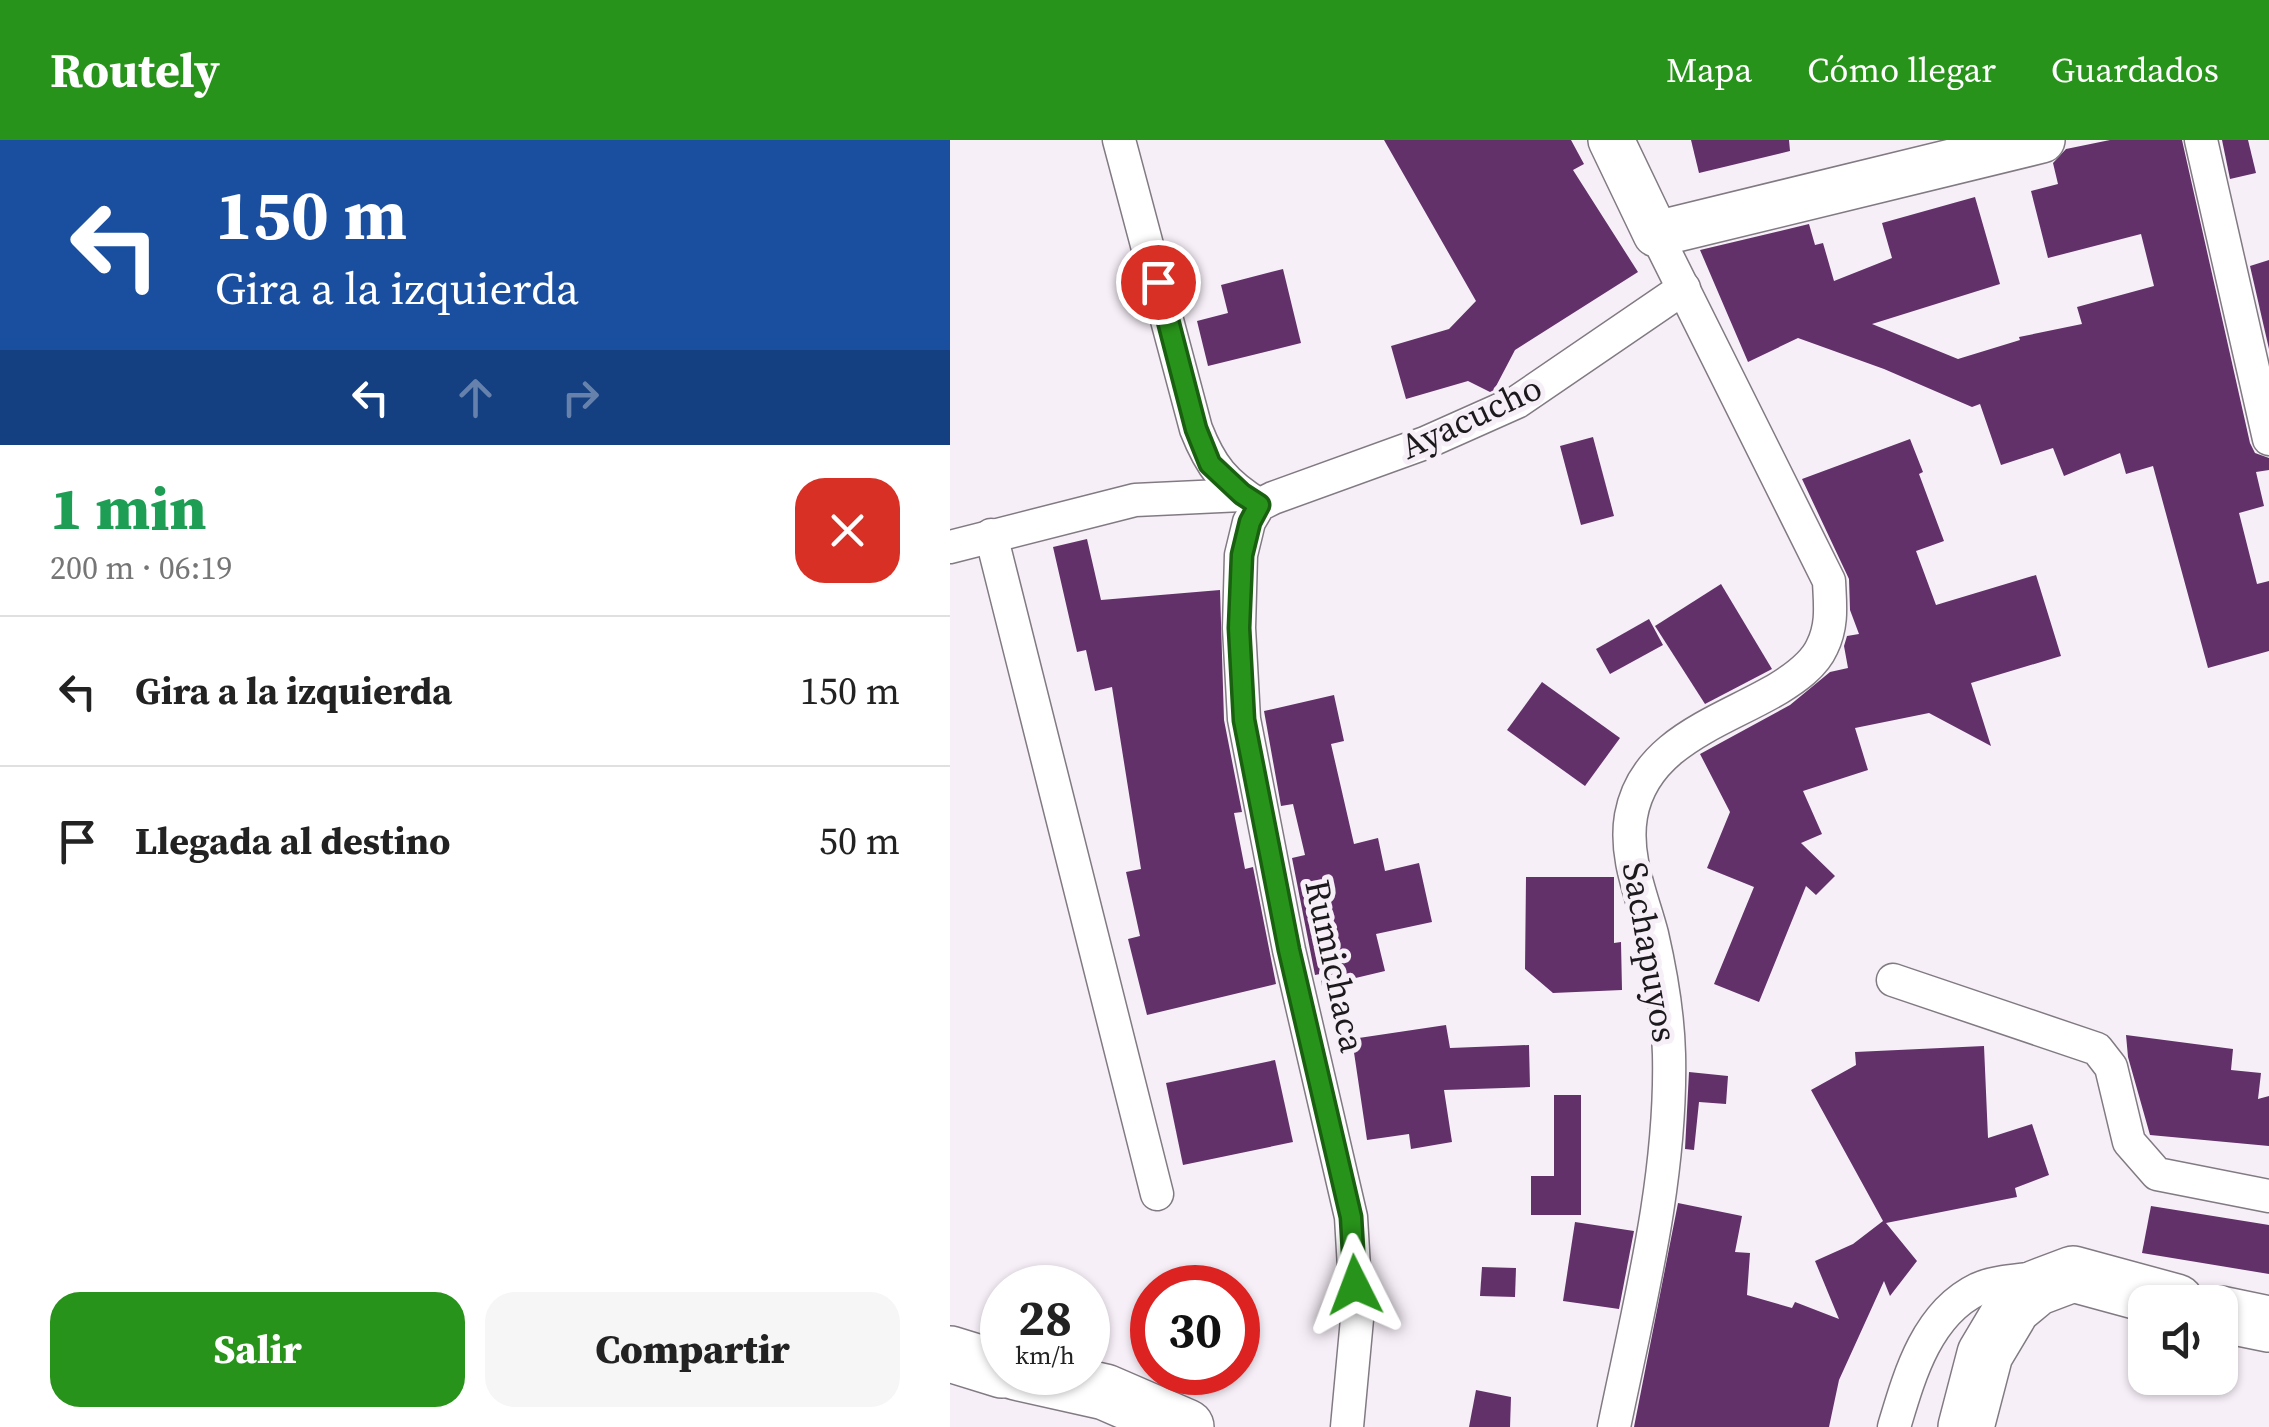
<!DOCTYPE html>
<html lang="es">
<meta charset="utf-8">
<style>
:root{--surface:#fff;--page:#f6f6f6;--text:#222;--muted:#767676;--line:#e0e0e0;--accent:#28931a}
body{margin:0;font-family:"Source Serif 4",serif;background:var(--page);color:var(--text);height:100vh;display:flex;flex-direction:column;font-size:38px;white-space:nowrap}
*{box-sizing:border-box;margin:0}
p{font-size:32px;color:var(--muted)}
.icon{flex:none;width:55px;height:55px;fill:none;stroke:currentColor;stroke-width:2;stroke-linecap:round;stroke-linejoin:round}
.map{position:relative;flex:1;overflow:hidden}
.drawer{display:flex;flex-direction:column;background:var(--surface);width:950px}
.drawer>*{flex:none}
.banner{background:#1a4fa0;color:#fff;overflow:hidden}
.buttons{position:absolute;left:1178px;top:1145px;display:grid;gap:20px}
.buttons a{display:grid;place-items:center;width:110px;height:110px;border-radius:20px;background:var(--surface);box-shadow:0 2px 8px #0004;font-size:50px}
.speed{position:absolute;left:30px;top:1125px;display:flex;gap:20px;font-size:50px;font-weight:700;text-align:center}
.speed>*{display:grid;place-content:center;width:130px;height:130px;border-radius:50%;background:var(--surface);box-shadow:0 2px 8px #0004;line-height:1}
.speed small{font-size:25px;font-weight:400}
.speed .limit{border:15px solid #d22;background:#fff;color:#111}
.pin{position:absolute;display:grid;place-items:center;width:85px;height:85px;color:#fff;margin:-42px;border:5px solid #fff;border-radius:50%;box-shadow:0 2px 10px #0007}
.me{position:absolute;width:110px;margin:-55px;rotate:357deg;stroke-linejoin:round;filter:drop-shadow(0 0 8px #0008)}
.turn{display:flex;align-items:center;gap:35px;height:210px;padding:0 50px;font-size:45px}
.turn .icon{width:130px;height:130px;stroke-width:2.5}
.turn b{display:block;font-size:70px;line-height:85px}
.lanes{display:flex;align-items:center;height:95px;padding:0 50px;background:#0003;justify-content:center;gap:50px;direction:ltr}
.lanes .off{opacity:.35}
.round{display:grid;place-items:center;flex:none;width:105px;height:105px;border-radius:30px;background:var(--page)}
.headline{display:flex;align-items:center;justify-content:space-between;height:170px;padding:0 50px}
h1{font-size:60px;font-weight:800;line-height:75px;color:#1e9e55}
.button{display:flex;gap:20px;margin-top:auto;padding:20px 50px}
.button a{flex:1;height:115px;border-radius:30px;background:var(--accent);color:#fff;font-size:40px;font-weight:800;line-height:115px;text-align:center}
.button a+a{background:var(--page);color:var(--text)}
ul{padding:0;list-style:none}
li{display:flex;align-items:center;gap:30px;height:150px;padding:0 50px;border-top:2px solid var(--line)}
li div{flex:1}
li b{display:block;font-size:38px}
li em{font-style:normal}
header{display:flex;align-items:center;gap:60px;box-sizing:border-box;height:140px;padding:0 50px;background:var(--accent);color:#fff}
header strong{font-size:48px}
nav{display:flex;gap:55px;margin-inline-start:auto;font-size:35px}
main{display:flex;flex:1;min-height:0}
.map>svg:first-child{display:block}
.building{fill:#62316a}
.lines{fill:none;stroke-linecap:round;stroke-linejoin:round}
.minor-casing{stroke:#827a83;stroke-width:35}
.secondary-casing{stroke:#827a83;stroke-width:48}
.trunk-casing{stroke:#827a83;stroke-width:58}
.minor{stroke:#fff;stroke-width:32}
.secondary{stroke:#fff;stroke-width:45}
.trunk{stroke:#fff;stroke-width:55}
.route-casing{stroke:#1a6011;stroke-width:25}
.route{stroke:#28931a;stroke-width:18}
.labels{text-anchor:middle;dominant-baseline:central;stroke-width:10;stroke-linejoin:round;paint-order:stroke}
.street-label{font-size:35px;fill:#1c191c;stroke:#f7eff8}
</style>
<header>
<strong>Routely</strong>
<nav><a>Mapa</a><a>Cómo llegar</a><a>Guardados</a></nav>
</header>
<main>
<section class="drawer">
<div class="banner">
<div class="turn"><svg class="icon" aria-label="left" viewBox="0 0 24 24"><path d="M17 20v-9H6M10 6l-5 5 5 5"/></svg><div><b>150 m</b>Gira a la izquierda</div></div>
<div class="lanes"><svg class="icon" aria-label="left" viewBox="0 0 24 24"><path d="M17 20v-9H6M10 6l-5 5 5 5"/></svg><svg class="icon off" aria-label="ahead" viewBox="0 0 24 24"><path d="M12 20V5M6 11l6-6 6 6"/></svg><svg class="icon off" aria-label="right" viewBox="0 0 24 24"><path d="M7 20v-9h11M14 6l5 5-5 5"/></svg></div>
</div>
<div class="headline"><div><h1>1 min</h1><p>200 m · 06:19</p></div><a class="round" style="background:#d93025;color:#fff"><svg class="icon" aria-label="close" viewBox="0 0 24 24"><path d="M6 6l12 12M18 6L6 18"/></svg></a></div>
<ul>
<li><svg class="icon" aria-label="left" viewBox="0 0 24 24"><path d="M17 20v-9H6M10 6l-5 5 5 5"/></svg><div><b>Gira a la izquierda</b></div><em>150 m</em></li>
<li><svg class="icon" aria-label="arrive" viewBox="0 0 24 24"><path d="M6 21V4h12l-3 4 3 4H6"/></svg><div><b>Llegada al destino</b></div><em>50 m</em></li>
</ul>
<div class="button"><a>Salir</a><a>Compartir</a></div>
</section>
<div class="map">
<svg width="1319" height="1287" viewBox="0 0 1319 1287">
<rect width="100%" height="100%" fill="#f7eff8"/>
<g class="building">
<path d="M434,0H621L634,24L623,30L688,132L565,210L544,250L540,252L518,241L456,259L441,206L499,189L526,161Z"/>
<path d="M741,0H839L840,11L749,33Z"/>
<path d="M1160,0H1232L1300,303L1305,313L1319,318V330L1306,332L1314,366L1289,373L1307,444L1319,441V511L1258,528L1203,326L1176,334L1170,313L1114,336L1103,308L1051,325L1030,264L1022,267L934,229L848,198L798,222L750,110L859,84L865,105L873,103L884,141L942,118L932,83L1025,57L1050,144L922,184L1008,219L1070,200L1069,197L1132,184L1127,167L1204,146L1191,94L1098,118L1081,51L1108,44L1103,23L1116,9Z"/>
<path d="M1272,0H1298L1306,33L1280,39Z"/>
<path d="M1319,120V209L1300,126Z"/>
<path d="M333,129L351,203L258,226L247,181L278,173L271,145Z"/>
<path d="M643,297L664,376L631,385L610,306Z"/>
<path d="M960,299L973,332L969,334L994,401L966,411L986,465L1086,435L1111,516L1021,543L1041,606L979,573L905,588L918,630L853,651L872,694L851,703L885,736L866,755L856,746L809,862L764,844L804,747L757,728L780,672L750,614L840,565L880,532L898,528L894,506L897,496L909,494L900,470L899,439L852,339Z"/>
<path d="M137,399L151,460L270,450L274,580L292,672L284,673L295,729L303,727L326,844L197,875L178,799L190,796L176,732L191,729L162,547L145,551L136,510L127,512L103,407Z"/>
<path d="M771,444L822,529L755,564L705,486Z"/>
<path d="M699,479L713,505L660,534L646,509Z"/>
<path d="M592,542L670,598L635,646L557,590Z"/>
<path d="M384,555L394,601L381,604L404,704L428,698L435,731L469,723L482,782L426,794L435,831L372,846L370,834L365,835L342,718L355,715L343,664L331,666L314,571Z"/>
<path d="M576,737H664V803L671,802L672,850L603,853L575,829Z"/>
<path d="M496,885L500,908L579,905L580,947L494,950L502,1002L461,1009L459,994L417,1000L402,899Z"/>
<path d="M1176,895L1283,909L1281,930L1311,933L1308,959L1319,956V1006L1200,995L1178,917Z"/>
<path d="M1034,906L1038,998L1082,984L1099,1035L1065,1048L1067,1057L936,1083L967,1121L940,1156L934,1141L889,1240L879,1287H684L728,1063L792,1076L785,1112L800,1113L797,1155L842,1168L845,1162L889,1179L865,1121L903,1104L933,1081L861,950L906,925L905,912Z"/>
<path d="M325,920L343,1002L233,1025L216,943Z"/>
<path d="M739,932L778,936L776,964L749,962L744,1010L735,1009Z"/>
<path d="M604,955H631V1075H581V1036H604Z"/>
<path d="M1201,1066L1319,1085V1134L1192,1113Z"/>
<path d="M625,1082L684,1091L669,1169L613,1161Z"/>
<path d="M532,1127L566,1128L565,1157L530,1156Z"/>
<path d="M526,1250L561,1257L560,1287H519Z"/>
</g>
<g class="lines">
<defs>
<g id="minor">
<path d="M169,0L246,289C261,327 274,343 309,365"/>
<path d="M1251,0L1319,299"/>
<path d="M41,395L207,1054"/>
<path d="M0,407L185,360L292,355"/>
<path d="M943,840L1147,909L1161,927L1179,1002L1207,1034L1319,1056"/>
<path d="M397,1287L407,1179L401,1077L339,810L294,579L289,488L291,415L299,382L309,365L323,358L475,303L567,262L734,148"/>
<path d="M664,1287C689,1165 722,1039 719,914C718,873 711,833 702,794C692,756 674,717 681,676C694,602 772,582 829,548C845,538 864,525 872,507C883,485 880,464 879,441L706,94"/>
<path d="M944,1287C959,1237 976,1174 1028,1149C1046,1141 1072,1140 1091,1138"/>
</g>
<path id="secondary" d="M661,0L706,94L1092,0"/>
<g id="trunk">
<path d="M1270,1174L1319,1184"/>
<path d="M0,1214L52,1230"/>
<path d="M66,1232L155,1252L236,1287"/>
<path d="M1016,1287L1035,1214L1063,1167L1086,1148L1123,1134L1226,1162"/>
</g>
</defs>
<use href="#minor" class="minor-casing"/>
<use href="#secondary" class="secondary-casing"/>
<use href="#trunk" class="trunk-casing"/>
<use href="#minor" class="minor"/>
<use href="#secondary" class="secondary"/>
<use href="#trunk" class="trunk"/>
</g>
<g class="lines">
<defs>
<path id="route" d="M208,142L246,289L260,324L292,354L309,365L300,382L292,415L289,488L294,580L339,810L401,1077L405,1145"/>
</defs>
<use href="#route" class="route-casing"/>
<use href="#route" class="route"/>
</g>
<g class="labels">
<g class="street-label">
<text transform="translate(521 277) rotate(-25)">Ayacucho</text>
<text transform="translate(700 812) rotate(80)">Sachapuyos</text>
<text transform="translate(385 826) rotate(78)">Rumichaca</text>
</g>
</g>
</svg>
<div class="buttons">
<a><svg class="icon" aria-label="sound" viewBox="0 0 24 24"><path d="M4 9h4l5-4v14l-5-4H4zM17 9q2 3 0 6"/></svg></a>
</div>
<div class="speed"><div>28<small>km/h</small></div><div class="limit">30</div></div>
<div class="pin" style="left:208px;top:142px;background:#d93025"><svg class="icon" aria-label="arrive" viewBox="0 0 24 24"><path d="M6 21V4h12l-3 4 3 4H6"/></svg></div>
<svg class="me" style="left:405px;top:1145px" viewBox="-20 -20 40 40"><path d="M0-17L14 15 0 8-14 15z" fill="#28931a" stroke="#fff" stroke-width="4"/></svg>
</div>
</main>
